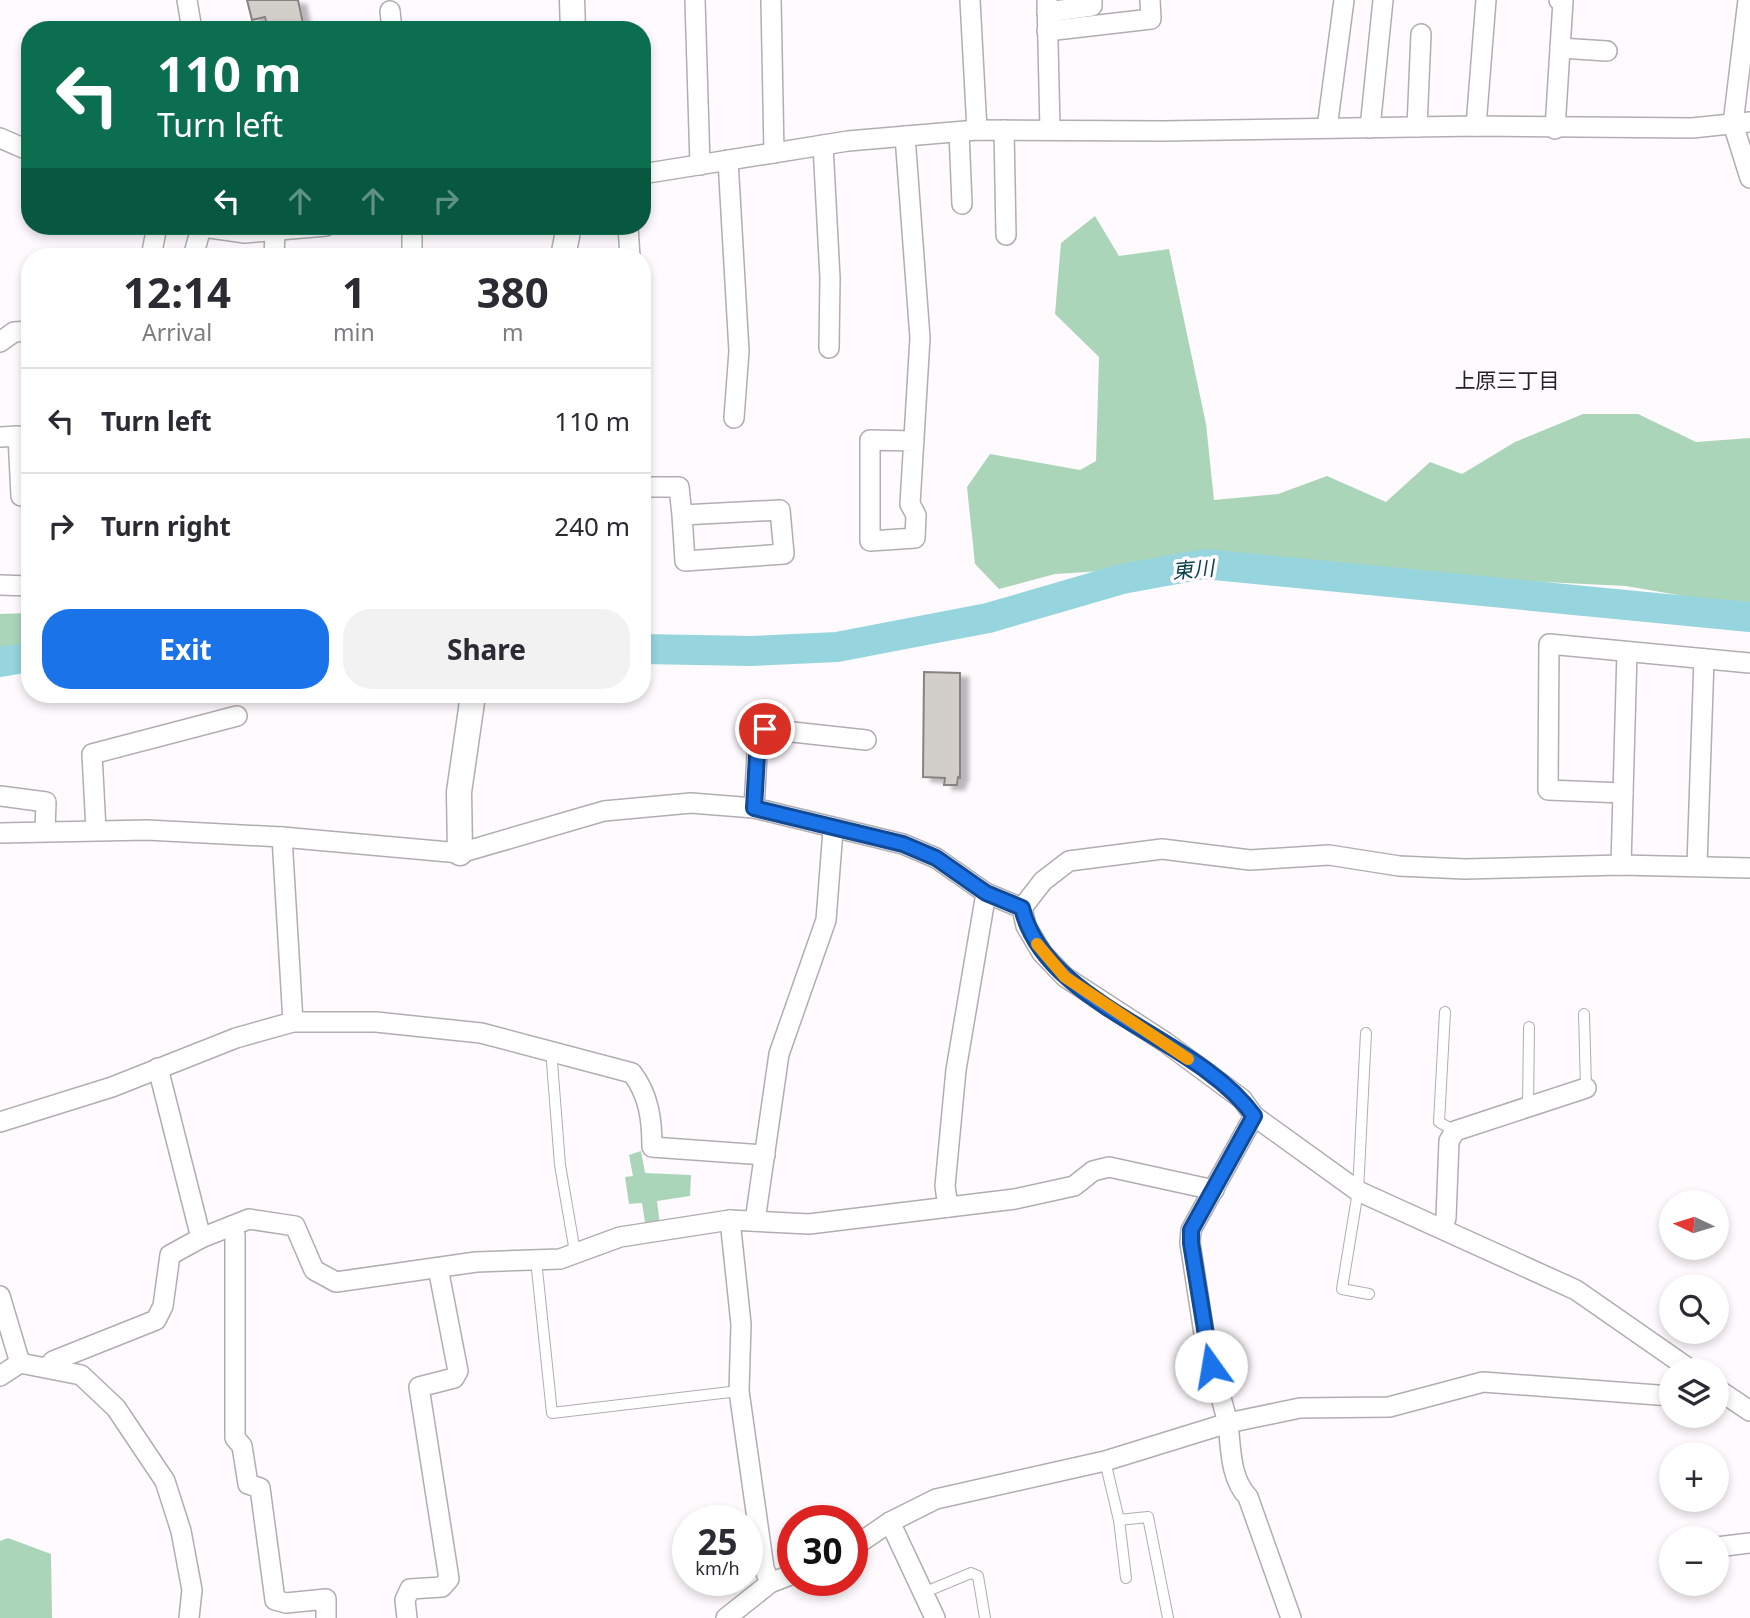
<!DOCTYPE html>
<meta charset="utf-8">
<style>
:root{--surface:#fff;--page:#f2f2f3;--text:#2b2b33;--muted:#7c7c81;--line:#e1e1e2;--accent:#1a73e8}
body{margin:0;font-family:"Noto Sans","Noto Sans JP",sans-serif;background:var(--page);color:var(--text);height:100vh;display:flex;flex-direction:column;font-size:26px;white-space:nowrap}
*{box-sizing:border-box;margin:0}
p{font-size:23px;color:var(--muted)}
.icon{flex:none;width:38px;height:38px;fill:none;stroke:currentColor;stroke-width:2;stroke-linecap:round;stroke-linejoin:round}
.map{position:relative;flex:1;overflow:hidden}
.side{position:absolute;left:21px;top:248px;width:630px;height:455px;display:flex;flex-direction:column;background:var(--surface);border-radius:28px;box-shadow:0 4px 10px #0003}
.side>*{flex:none}
.hud{position:absolute;left:21px;top:21px;width:630px;height:214px;border-radius:28px;box-shadow:0 4px 10px #0003;background:#0b6e4f;color:#fff;overflow:hidden}
.needle{width:46px;rotate:274deg}
.controls{position:absolute;left:1659px;top:1190px;display:grid;gap:14px}
.controls a{display:grid;place-items:center;width:70px;height:70px;border-radius:50%;background:var(--surface);box-shadow:0 4px 10px #0003;font-size:35px}
.speed{position:absolute;left:672px;top:1505px;display:flex;gap:14px;font-size:35px;font-weight:700;text-align:center}
.speed>*{display:grid;place-content:center;width:91px;height:91px;border-radius:50%;background:var(--surface);box-shadow:0 4px 10px #0003;line-height:1}
.speed small{font-size:18px;font-weight:400}
.speed .limit{border:10px solid #d22;background:#fff;color:#111}
.pin{position:absolute;display:grid;place-items:center;width:60px;height:60px;color:#fff;margin:-30px;border:4px solid #fff;border-radius:50%;box-shadow:0 2px 7px #0007}
.me{position:absolute;width:77px;margin:-38px;rotate:347deg;stroke-linejoin:round;filter:drop-shadow(0 0 5px #0008)}
.turn{display:flex;align-items:center;gap:24px;height:147px;padding:0 21px;font-size:32px}
.turn .icon{width:91px;height:91px;stroke-width:2.5}
.turn b{display:block;font-size:49px;line-height:60px}
.lanes{display:flex;align-items:center;height:66px;padding:0 21px;background:#0003;justify-content:center;gap:35px;direction:ltr}
.lanes .off{opacity:.35}
.eta{display:flex;justify-content:space-evenly;align-items:center;height:119px;text-align:center}
.eta b{font-size:42px;font-weight:700;line-height:49px}
.primary-button{display:flex;gap:14px;margin-top:auto;padding:14px 21px}
.primary-button a{flex:1;height:80px;border-radius:28px;background:var(--accent);color:#fff;font-size:28px;font-weight:700;line-height:80px;text-align:center}
.primary-button a+a{background:var(--page);color:var(--text)}
ul{padding:0;list-style:none}
li{display:flex;align-items:center;gap:21px;height:105px;padding:0 21px;border-top:2px solid var(--line)}
li div{flex:1}
li b{display:block;font-size:26px}
li em{font-style:normal}
.map>svg:first-child{display:block}
.green{fill:#abd5b9}
.lines{fill:none;stroke-linecap:round;stroke-linejoin:round}
.river{stroke:#96d5de;stroke-width:30}
.building{fill:#d2ceca;stroke:#888380;stroke-width:2;filter:url(#shadow)}
.service-casing{stroke:#b1adb1;stroke-width:12}
.minor-casing{stroke:#b1adb1;stroke-width:22}
.tertiary-casing{stroke:#b1adb1;stroke-width:27}
.service{stroke:#fff;stroke-width:10}
.minor{stroke:#fff;stroke-width:19}
.tertiary{stroke:#fff;stroke-width:24}
.route-casing{stroke:#114b97;stroke-width:18}
.route{stroke:#1a73e8;stroke-width:12}
.slow{stroke:#f59e0b;stroke-width:12}
.labels{text-anchor:middle;dominant-baseline:central;stroke-width:7;stroke-linejoin:round;paint-order:stroke}
.neighbourhood-label{font-size:21px;fill:#252325;stroke:#fefafe}
.water-label{font-size:21px;font-style:italic;fill:#07434a;stroke:#fefafe}
</style>
<div class="map">
<svg width="1750" height="1618" viewBox="0 0 1750 1618">
<defs>
<filter id="shadow"><feDropShadow dx="8" dy="4.5" stdDeviation="2" flood-color="#0004"/></filter>
</defs>
<rect width="100%" height="100%" fill="#fefafe"/>
<g class="green">
<path d="M1095,216L1119,256L1169,249L1206,424L1214,500L1278,494L1327,476L1386,502L1430,462L1462,474L1515,442L1583,414H1638L1696,442L1750,438V604L1736,605L1626,586L1506,580L1260,561L1055,574L999,589L975,564L967,487L990,454L1080,470L1096,461L1099,357L1055,314L1061,243Z"/>
<path d="M30,613V653L0,657V614Z"/>
<path d="M641,1151L645,1173L691,1175L690,1196L657,1201L660,1225L646,1229L642,1203L629,1204L625,1177L633,1176L629,1155Z"/>
<path d="M8,1538L51,1554L52,1618H0V1541Z"/>
</g>
<g class="lines">
<g class="river">
<path d="M642,649L751,651L837,647L988,618L1122,579L1204,564L1750,617"/>
<path d="M0,662L30,657"/>
</g>
</g>
<g class="building">
<path d="M247,0H298L304,28L268,30L265,17L252,20Z"/>
<path d="M924,672L960,673V778L958,777L957,785H944L945,778L923,777Z"/>
</g>
<g class="lines">
<defs>
<g id="service">
<path d="M1445,1012L1439,1122L1455,1131"/>
<path d="M1584,1014L1586,1088"/>
<path d="M1366,1033L1358,1191L1342,1289L1369,1294"/>
<path d="M554,1052L552,1062L560,1165L575,1252"/>
<path d="M1528,1107L1529,1027"/>
<path d="M536,1260L552,1413L739,1391"/>
<path d="M1105,1461L1119,1520L1126,1578"/>
<path d="M1119,1520L1148,1517L1168,1618"/>
<path d="M923,1593L971,1573L978,1576L985,1618"/>
</g>
<g id="minor">
<path d="M187,0L192,30"/>
<path d="M695,0L700,165"/>
<path d="M771,0L774,153"/>
<path d="M970,0L977,130"/>
<path d="M1047,0L1050,129"/>
<path d="M1748,0L1733,124L1750,178"/>
<path d="M390,11L392,30"/>
<path d="M1047,12L1092,6V0"/>
<path d="M1047,31L1151,19L1150,0"/>
<path d="M1560,48L1607,51"/>
<path d="M1476,126L1486,0"/>
<path d="M1417,127L1421,34"/>
<path d="M1327,128L1344,0"/>
<path d="M1370,128L1383,0"/>
<path d="M1555,129L1563,1L1559,0"/>
<path d="M1004,130L1006,235"/>
<path d="M959,132L962,204"/>
<path d="M905,136L920,338L910,504L916,515L915,538L870,541V440L914,441"/>
<path d="M0,138L30,151"/>
<path d="M823,145L830,278L829,348"/>
<path d="M728,160L739,351L734,418"/>
<path d="M642,174L848,141L977,130L1163,131L1476,126L1692,128L1750,122"/>
<path d="M196,226L245,233L326,226"/>
<path d="M412,226V257"/>
<path d="M628,226L630,257"/>
<path d="M151,257L157,226"/>
<path d="M193,257L201,228"/>
<path d="M274,257L275,232"/>
<path d="M0,342L14,332L30,331"/>
<path d="M0,437L18,436L21,496"/>
<path d="M642,487H679L682,515L780,510L784,554L685,561L682,515"/>
<path d="M0,585L30,586"/>
<path d="M1623,793L1548,790L1549,644L1750,663"/>
<path d="M0,796L46,802L45,830"/>
<path d="M754,808L758,738L765,729L866,740"/>
<path d="M96,830L92,754L237,716"/>
<path d="M0,833L147,830L282,837L460,853L604,811L691,803L754,808L903,844L936,858L986,893L1022,908L1026,926L1042,953L1065,977L1165,1042L1242,1099L1254,1116L1358,1191L1576,1290L1691,1370"/>
<path d="M282,837L293,1022"/>
<path d="M1621,865L1627,652"/>
<path d="M1697,865L1704,659"/>
<path d="M1022,908L1043,881L1069,861L1162,849L1250,860L1329,855L1399,866L1465,869L1621,865L1750,868"/>
<path d="M158,1068L201,1238"/>
<path d="M0,1122L112,1087L236,1038L293,1022H376L481,1033L632,1073C649,1095 652,1120 652,1147L765,1155"/>
<path d="M948,1207L945,1186L956,1070L986,893"/>
<path d="M730,1220L741,1324L739,1391L764,1568L770,1583"/>
<path d="M755,1221L779,1054L826,920L833,830"/>
<path d="M232,1226L235,1235V1438L242,1446L248,1484L260,1488L275,1600L286,1603L326,1599V1618"/>
<path d="M1442,1228L1446,1218L1449,1141L1455,1131L1586,1088"/>
<path d="M0,1296L20,1363"/>
<path d="M49,1366L53,1361L156,1320L163,1306L170,1255L201,1238L249,1219L295,1226L314,1270L336,1282L476,1262L560,1259L620,1237L730,1220L809,1224L1015,1199L1074,1186L1093,1171L1109,1167L1214,1190"/>
<path d="M0,1376L20,1363L81,1375L116,1408L165,1481L181,1531L192,1590L189,1618"/>
<path d="M1717,1389L1750,1411"/>
<path d="M890,1522L935,1618"/>
<path d="M1717,1547L1750,1543"/>
<path d="M852,1548L890,1522L936,1499L1105,1461L1228,1423L1205,1340L1190,1243L1191,1230L1254,1116"/>
<path d="M407,1618L405,1600L410,1589L442,1587L449,1579L419,1387L454,1378L458,1371L438,1268"/>
<path d="M726,1618L770,1583L793,1574"/>
<path d="M1291,1618L1248,1497C1230,1478 1231,1449 1228,1423L1300,1408L1389,1407L1483,1382L1671,1396"/>
</g>
<g id="tertiary">
<path d="M572,0L573,30"/>
<path d="M563,257L569,226"/>
<path d="M460,853L459,792L473,695"/>
</g>
</defs>
<use href="#service" class="service-casing"/>
<use href="#minor" class="minor-casing"/>
<use href="#tertiary" class="tertiary-casing"/>
<use href="#service" class="service"/>
<use href="#minor" class="minor"/>
<use href="#tertiary" class="tertiary"/>
</g>
<g class="lines">
<defs>
<path id="route" d="M765,729L758,738L754,808L903,844L936,858L986,893L1022,908C1046,1007 1197,1036 1254,1116L1191,1230V1243L1211,1366"/>
</defs>
<use href="#route" class="route-casing"/>
<use href="#route" class="route"/>
<path class="slow" d="M1037,944L1065,977L1188,1059"/>
</g>
<g class="labels">
<g class="neighbourhood-label">
<text x="1507" y="380">上原三丁目</text>
</g>
<g class="water-label">
<text transform="translate(1193 569) rotate(-5)">東川</text>
</g>
</g>
</svg>
<div class="controls">
<a><svg class="needle" viewBox="-14 -14 28 28"><path d="M0-13l5 13h-10z" fill="#e53935"/><path d="M0 13l5-13h-10z" fill="#7c7c81"/></svg></a>
<a><svg class="icon" aria-label="search" viewBox="0 0 24 24"><circle cx="10" cy="10" r="6"/><path d="M15 15l6 6"/></svg></a>
<a><svg class="icon" aria-label="layers" viewBox="0 0 24 24"><path d="M12 4l9 5-9 5-9-5zM3 14l9 5 9-5"/></svg></a>
<a>+</a>
<a>−</a>
</div>
<div class="speed"><div>25<small>km/h</small></div><div class="limit">30</div></div>
<div class="pin" style="left:765px;top:729px;background:#d93025"><svg class="icon" aria-label="arrive" viewBox="0 0 24 24"><path d="M6 21V4h12l-3 4 3 4H6"/></svg></div>
<svg class="me" style="left:1211px;top:1366px" viewBox="-20 -20 40 40"><circle r="19" fill="#fff"/><path d="M0-13L10 11 0 6-10 11z" fill="#1a73e8"/></svg>
<div class="hud">
<div class="turn"><svg class="icon" aria-label="left" viewBox="0 0 24 24"><path d="M17 20v-9H6M10 6l-5 5 5 5"/></svg><div><b>110 m</b>Turn left</div></div>
<div class="lanes"><svg class="icon" aria-label="left" viewBox="0 0 24 24"><path d="M17 20v-9H6M10 6l-5 5 5 5"/></svg><svg class="icon off" aria-label="ahead" viewBox="0 0 24 24"><path d="M12 20V5M6 11l6-6 6 6"/></svg><svg class="icon off" aria-label="ahead" viewBox="0 0 24 24"><path d="M12 20V5M6 11l6-6 6 6"/></svg><svg class="icon off" aria-label="right" viewBox="0 0 24 24"><path d="M7 20v-9h11M14 6l5 5-5 5"/></svg></div>
</div>
<section class="side">
<div class="eta">
<div><b>12:14</b><p>Arrival</p></div>
<div><b>1</b><p>min</p></div>
<div><b>380</b><p>m</p></div>
</div>
<ul>
<li><svg class="icon" aria-label="left" viewBox="0 0 24 24"><path d="M17 20v-9H6M10 6l-5 5 5 5"/></svg><div><b>Turn left</b></div><em>110 m</em></li>
<li><svg class="icon" aria-label="right" viewBox="0 0 24 24"><path d="M7 20v-9h11M14 6l5 5-5 5"/></svg><div><b>Turn right</b></div><em>240 m</em></li>
</ul>
<div class="primary-button"><a>Exit</a><a>Share</a></div>
</section>
</div>
